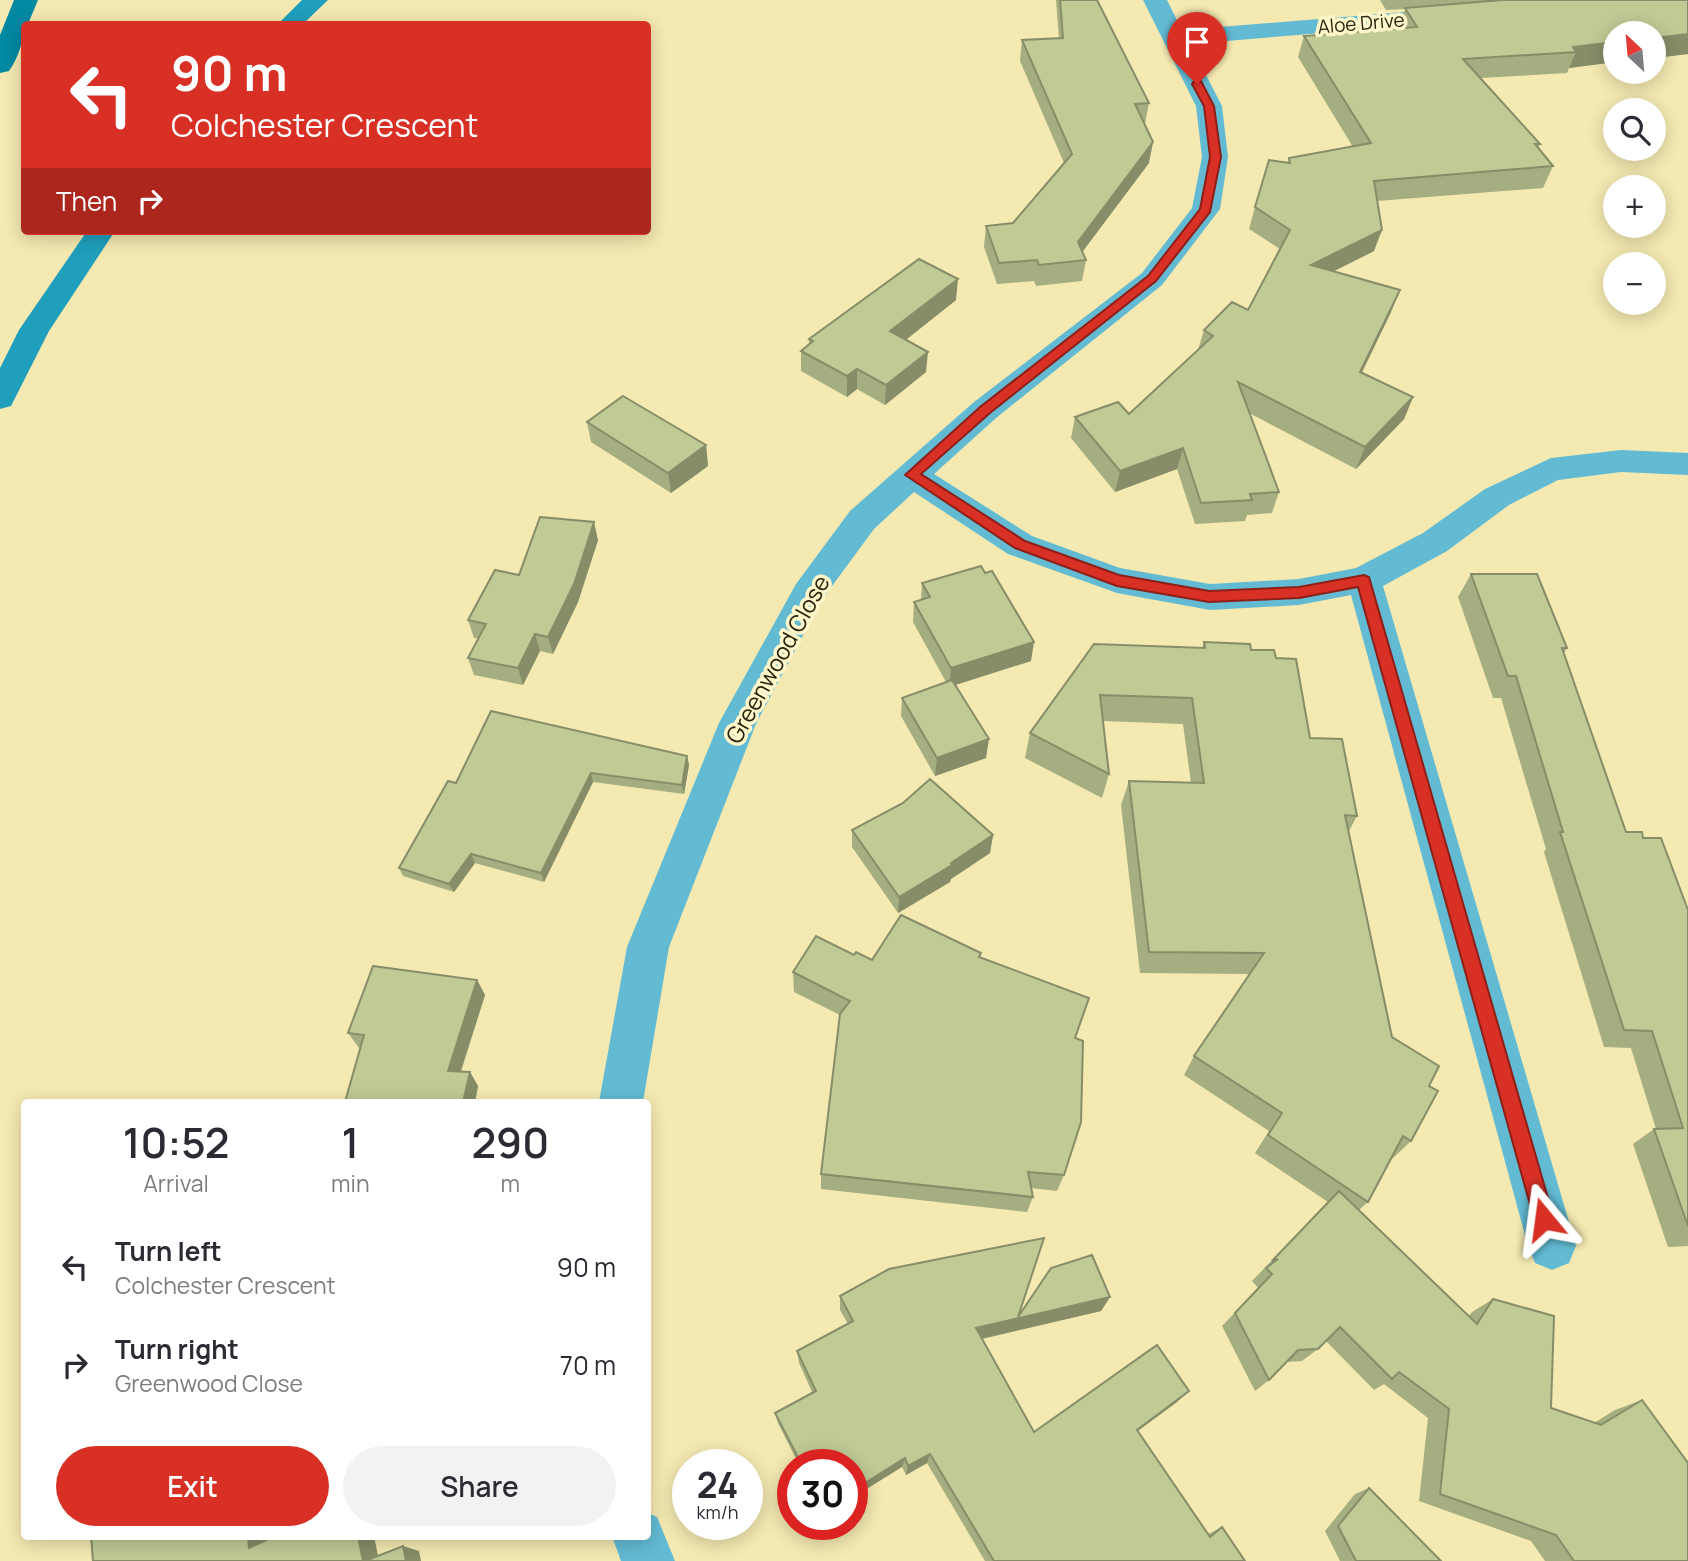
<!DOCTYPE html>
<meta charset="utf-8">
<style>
:root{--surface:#fff;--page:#f2f2f3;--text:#2b2b33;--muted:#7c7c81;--accent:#d93025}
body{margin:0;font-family:Manrope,sans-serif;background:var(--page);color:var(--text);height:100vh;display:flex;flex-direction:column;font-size:26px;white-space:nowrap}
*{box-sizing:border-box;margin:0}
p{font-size:23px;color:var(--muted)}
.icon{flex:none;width:38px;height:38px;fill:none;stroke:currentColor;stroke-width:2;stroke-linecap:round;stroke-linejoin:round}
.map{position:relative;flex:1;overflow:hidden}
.details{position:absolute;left:21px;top:1099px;width:630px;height:441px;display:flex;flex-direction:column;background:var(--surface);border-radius:7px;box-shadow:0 4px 18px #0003}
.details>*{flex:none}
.guide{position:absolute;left:21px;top:21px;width:630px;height:214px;border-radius:7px;box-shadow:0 4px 18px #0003;background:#d93025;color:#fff;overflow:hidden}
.needle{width:46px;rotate:334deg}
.fabs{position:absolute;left:1603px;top:21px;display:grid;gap:14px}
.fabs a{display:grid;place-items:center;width:63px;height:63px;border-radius:50%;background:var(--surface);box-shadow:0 4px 18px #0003;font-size:35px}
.speed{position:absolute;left:672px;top:1449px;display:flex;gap:14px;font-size:35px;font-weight:700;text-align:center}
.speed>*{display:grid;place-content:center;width:91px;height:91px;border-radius:50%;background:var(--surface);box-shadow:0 4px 18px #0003;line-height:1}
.speed small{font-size:18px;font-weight:400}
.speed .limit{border:10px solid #d22;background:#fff;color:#111}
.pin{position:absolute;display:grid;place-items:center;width:60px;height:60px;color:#fff;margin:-72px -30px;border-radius:50% 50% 50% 0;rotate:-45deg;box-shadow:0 0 7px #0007}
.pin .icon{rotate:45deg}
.me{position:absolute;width:77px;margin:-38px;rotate:344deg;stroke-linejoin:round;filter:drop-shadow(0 0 5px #0008)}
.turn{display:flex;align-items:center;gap:24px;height:147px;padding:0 35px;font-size:32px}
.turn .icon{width:91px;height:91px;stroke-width:2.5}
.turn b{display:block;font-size:49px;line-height:60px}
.then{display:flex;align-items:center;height:66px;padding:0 35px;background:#0003;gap:14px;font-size:26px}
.eta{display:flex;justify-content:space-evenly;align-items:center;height:119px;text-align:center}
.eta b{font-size:42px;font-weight:600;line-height:49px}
.primary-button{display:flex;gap:14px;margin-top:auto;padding:14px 35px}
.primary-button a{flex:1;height:80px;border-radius:42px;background:var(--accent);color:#fff;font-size:28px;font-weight:600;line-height:80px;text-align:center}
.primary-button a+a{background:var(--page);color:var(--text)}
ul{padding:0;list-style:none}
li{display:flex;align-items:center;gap:21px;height:98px;padding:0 35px}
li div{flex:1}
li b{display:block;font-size:26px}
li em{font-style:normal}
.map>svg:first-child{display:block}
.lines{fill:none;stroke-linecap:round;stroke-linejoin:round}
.street{fill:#62bbd3;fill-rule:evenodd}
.secondary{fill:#1f9fbc;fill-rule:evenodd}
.primary{fill:#0489a3;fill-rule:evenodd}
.wall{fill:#a4ae80}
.shaded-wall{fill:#868d68}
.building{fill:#bfca95;stroke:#868d68;stroke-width:2}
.route{fill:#d93025;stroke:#8d1f18;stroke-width:2}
.labels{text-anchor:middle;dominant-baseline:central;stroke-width:7;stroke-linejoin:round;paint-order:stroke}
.far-street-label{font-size:19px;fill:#27230d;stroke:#fff6ca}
.street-label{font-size:23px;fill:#27230d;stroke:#fff6ca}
</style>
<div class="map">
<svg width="1688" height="1561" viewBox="0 0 1688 1561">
<rect width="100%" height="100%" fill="#f4e9b1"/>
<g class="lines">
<g class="street">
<path d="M1143,0H1167L1182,30L1454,8L1462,10L1466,15L1462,20L1454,22L1190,44L1222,106L1228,157L1220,209L1162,285L996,418L934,474L1032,536L1120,568L1210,584L1299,579L1356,568L1423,533L1485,489L1551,458L1621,450L1688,453V475L1621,472L1558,480L1509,505L1447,551L1383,586L1576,1246L1569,1263L1552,1270L1535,1263L1528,1246L1351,595L1299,605L1210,610L1117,593L1008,554L914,492L874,529L821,601L756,724L669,947L643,1102H599L627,947L719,723L796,584L850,511L974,402L1142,273L1192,208L1202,157L1196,106Z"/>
<path d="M648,1513L657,1517L675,1561H621L612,1536H648Z"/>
</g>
<g class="secondary">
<path d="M302,0H328L303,24H278Z"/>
<path d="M87,231H115L49,331L11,406L0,409V368L19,330Z"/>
</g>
<path class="primary" d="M14,0H38L28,24H24C24,40 18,59 9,71L0,73V35Z"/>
</g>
<g class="wall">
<path d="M1056,0H1097L1149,103L1145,124L1149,163L1082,252L1086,260L1082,281L1036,286L1034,281L997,284L984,247L986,226L1013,223L1064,163L1020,61L1022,40L1059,39Z"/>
<path d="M1380,0H1688V54L1654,58L1615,33V62L1569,68L1567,73L1481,78L1540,144L1538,148L1553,166L1543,188L1377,201L1374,251L1334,271L1391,312L1362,372L1413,397L1404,419L1356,469L1249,413L1279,492L1272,513L1247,515L1245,521L1195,524L1177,469L1115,492L1071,438L1075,417L1129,414L1198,350L1204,330L1248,310L1280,249L1249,229L1255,207L1288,163L1289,158L1353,147L1298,57L1304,36L1398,28L1405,9L1386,10Z"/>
<path d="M956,300L906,340L926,372L885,405L857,389L847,397L801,371V351L809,344V339Z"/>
<path d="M587,422L706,445L708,466L671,493L591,442Z"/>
<path d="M598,540L578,602L553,654L540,651L523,685L474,675L468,658L478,638H474L468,620L519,575Z"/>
<path d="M1471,574L1567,648L1564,653L1626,832L1643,838L1688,910V1246L1668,1247L1633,1144L1654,1129H1656L1631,1048L1604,1047L1544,852L1546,849L1501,698H1493L1458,597Z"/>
<path d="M922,583L1031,661L955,685L986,758L935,776L901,716L902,698L946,682L913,622L914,602L921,600Z"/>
<path d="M1204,642L1251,650L1276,658L1310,738L1357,816L1349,831L1392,1037L1429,1086L1411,1141L1393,1158H1392L1368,1202L1359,1210L1469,1316L1472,1312L1493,1299L1551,1408L1594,1423L1615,1410L1642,1400L1688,1561H1545L1531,1541L1419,1501L1428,1418L1384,1384L1374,1390L1326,1341L1318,1349L1302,1361L1287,1362L1269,1380L1255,1391L1222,1326L1258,1288L1252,1281L1328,1202L1255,1153L1269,1131L1184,1075L1194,1056L1249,974L1140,973L1121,805L1129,781L1191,783L1183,724L1103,721L1109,774L1102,798L1025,758L1030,733L1094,644L1202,648Z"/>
<path d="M687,756L689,765L684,794L593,782L544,882L475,863L454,892L403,876L399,868L456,783Z"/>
<path d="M852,830L993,835L990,853L951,879L950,882L898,913L852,847Z"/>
<path d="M854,955L872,960L980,957L1075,1038L1064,1175L1057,1191L1031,1188L1033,1197L1027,1212L821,1189V1174L840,1015L794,992L793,972Z"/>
<path d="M477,980L485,995L461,1072H470L478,1086L475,1102H345L361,1048H359L348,1033Z"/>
<path d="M840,1296L1018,1317L1110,1297L1101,1311L982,1339L1034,1432L1177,1402L1138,1431L1208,1534L1222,1527L1245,1561H985L927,1463L906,1475L902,1467L852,1465H799L778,1423L775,1413L812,1392L799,1363L797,1351L848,1324L840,1310Z"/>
<path d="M1369,1488L1441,1561H1340L1325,1531L1355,1494Z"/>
</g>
<g class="shaded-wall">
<path d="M1688,34V54L1654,58V38Z"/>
<path d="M1615,42V62L1569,68L1576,52L1573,47Z"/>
<path d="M1153,142L1149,163L1074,263L1078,242Z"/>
<path d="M1382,230L1374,251L1304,286L1311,265Z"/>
<path d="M958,279L956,300L890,352V331Z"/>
<path d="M1400,290L1391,312L1352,393L1360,372Z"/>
<path d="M928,352L926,372L885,405L886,385Z"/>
<path d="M857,369V389L847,397V376Z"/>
<path d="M1413,397L1404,419L1356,469L1365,447Z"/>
<path d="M706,445L708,466L671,493L668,473Z"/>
<path d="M1183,448L1177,469L1115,492L1120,471Z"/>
<path d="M594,522L598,540L578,602L553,654L548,637Z"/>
<path d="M535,634L540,651L523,685L518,668Z"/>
<path d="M1034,642L1031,661L949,687L951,668Z"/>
<path d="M989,739L986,758L935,776L937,758Z"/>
<path d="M687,756L689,765L684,794L682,785Z"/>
<path d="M591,773L593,782L544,882L541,873Z"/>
<path d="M993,835L990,853L951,879L950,882L898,913L899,897Z"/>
<path d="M471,854L475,863L454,892L449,884Z"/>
<path d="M477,980L485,995L456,1085L448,1071Z"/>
<path d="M470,1072L478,1086L475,1102H463Z"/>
<path d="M1110,1297L1101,1311L972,1341L976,1328Z"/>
<path d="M1189,1391L1177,1402L1126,1439L1137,1430Z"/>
<path d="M930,1454L927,1463L906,1475L908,1466Z"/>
<path d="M905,1458L902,1467L852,1498V1491Z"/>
<path d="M248,1536H269L271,1553L249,1548Z"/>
<path d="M358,1536H374L379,1561H363Z"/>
<path d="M403,1546L419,1551L421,1561H406Z"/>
</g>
<g class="building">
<path d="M1060,0H1097L1149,103L1135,104L1153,142L1078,242L1086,260L1039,265L1037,260L999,263L986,226L1013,223L1072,154L1022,40L1063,38Z"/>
<path d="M1502,0H1688V34L1654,38V33H1615V42L1573,47L1576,52L1463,59L1540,144H1535L1553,166L1374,181L1382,230L1311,265L1400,290L1360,372L1413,397L1365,447L1238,382L1279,492L1250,494L1252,500L1201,503L1183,448L1120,471L1075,417L1118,402L1129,414L1213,336L1204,330L1232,302L1248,310L1290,230L1255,207L1269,160L1290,163L1289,158L1371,143L1304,36L1417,27L1405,8Z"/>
<path d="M919,259L958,279L890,331L928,352L886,385L857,369L847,376L801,351L813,341L809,339Z"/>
<path d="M623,396L706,445L668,473L587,422Z"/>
<path d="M540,517L594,522L574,584L548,637L535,634L518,668L468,658L486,624L468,620L495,570L519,575Z"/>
<path d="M981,566L985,573L992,571L1034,642L951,668L914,602L930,597L922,583Z"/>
<path d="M1471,574H1537L1567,648H1562L1626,832H1642L1643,838H1661L1688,910V1226L1654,1129L1683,1128L1652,1031L1624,1030L1560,832H1563L1516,676H1508Z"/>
<path d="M1204,642L1250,644L1251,650H1274L1276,658L1296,659L1310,738L1342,739L1357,816L1345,815L1392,1037L1439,1066L1429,1086L1438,1091L1411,1141L1403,1136L1368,1202L1268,1135L1282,1113L1194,1056L1264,953L1149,952L1129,781L1204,783L1192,698L1100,695L1109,774L1030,733L1094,644L1205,648Z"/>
<path d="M952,680L989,739L937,758L902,698Z"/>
<path d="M491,711L687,756L682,785L591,773L541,873L471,854L449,884L399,868L448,781L456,783Z"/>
<path d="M930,779L993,835L951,863L952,865L899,897L852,830L903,803Z"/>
<path d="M901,915L981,953L979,957L1089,998L1075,1038L1083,1041L1081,1122L1064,1175L1028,1172L1033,1197L821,1174L840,1014L850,1001L793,972L816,936L854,955L856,952L872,960Z"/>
<path d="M373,966L477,980L448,1071L470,1072L463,1102H345L364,1035L348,1033Z"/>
<path d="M1339,1191L1477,1324L1493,1299L1554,1316L1551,1408L1601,1425L1642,1400L1688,1463V1561H1574L1556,1535L1440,1494L1449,1409L1399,1372L1392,1379L1340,1327L1318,1349L1298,1350L1269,1380L1235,1313L1272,1274L1266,1268L1278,1259L1272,1261Z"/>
<path d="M1044,1238L1018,1317L1051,1268L1092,1255L1110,1297L976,1328L1034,1432L1157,1345L1189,1391L1137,1430L1210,1537L1222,1527L1245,1561H994L930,1454L908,1466L905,1458L852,1491V1465H802L775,1413L816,1391L797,1351L853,1321L840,1296L889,1269Z"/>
<path d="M1369,1488L1441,1561H1356L1338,1526Z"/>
<path d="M91,1536H248L249,1548L275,1536H358L363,1561H93Z"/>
<path d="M403,1546L406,1561H365Z"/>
</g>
<path class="route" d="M1194,81H1201L1214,106L1221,157L1210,212L1156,281L990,413L921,474L1025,541L1119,575L1209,591L1299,587L1364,575L1369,577L1554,1219L1551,1226L1544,1229L1537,1226L1534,1219L1358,587L1299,598L1209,602L1117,586L1015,548L905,475L980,407L1148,276L1200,209L1210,157L1204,106L1192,84Z"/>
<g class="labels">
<g class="far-street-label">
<text transform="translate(1361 23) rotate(-5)">Aloe Drive</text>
</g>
<g class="street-label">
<text transform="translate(777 659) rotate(-61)">Greenwood Close</text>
</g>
</g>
</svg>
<div class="fabs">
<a><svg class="needle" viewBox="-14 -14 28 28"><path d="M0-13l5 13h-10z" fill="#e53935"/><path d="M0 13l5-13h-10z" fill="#7c7c81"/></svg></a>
<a><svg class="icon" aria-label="search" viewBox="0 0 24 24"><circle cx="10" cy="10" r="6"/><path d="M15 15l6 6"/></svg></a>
<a>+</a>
<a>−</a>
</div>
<div class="speed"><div>24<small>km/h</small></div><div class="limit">30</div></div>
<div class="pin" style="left:1197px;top:84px;background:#d93025"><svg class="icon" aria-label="arrive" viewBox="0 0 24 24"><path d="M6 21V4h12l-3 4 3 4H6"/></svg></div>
<svg class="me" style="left:1544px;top:1219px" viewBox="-20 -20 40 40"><path d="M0-17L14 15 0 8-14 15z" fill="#d93025" stroke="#fff" stroke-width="4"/></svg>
<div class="guide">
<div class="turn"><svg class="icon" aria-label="left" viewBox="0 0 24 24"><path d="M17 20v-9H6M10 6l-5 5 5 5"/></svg><div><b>90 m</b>Colchester Crescent</div></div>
<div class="then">Then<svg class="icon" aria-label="right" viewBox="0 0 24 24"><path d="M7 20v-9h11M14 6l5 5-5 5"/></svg></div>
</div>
<section class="details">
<div class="eta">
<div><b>10:52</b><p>Arrival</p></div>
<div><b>1</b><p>min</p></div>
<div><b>290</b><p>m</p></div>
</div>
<ul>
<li><svg class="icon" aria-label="left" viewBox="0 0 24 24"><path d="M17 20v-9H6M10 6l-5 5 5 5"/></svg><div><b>Turn left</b><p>Colchester Crescent</p></div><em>90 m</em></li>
<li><svg class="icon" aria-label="right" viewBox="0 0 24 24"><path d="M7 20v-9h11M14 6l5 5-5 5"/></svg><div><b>Turn right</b><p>Greenwood Close</p></div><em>70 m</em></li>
</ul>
<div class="primary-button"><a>Exit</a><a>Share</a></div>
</section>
</div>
